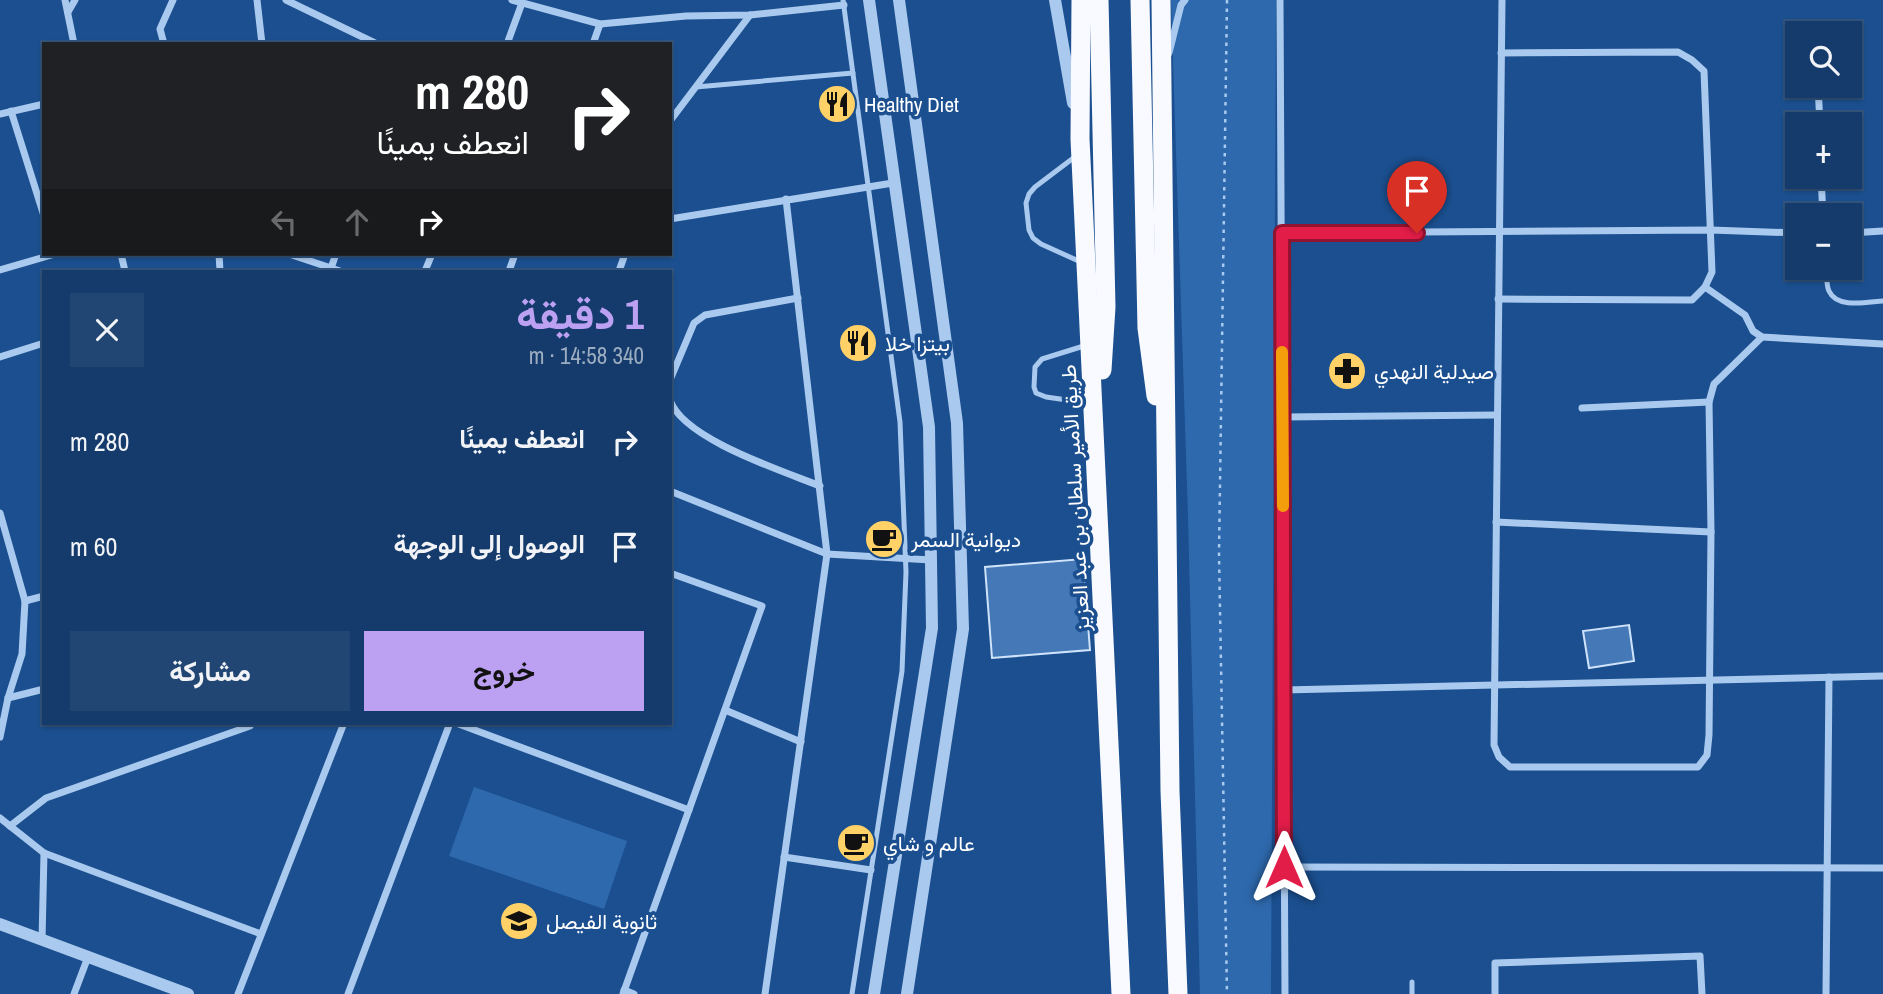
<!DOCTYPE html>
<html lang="ar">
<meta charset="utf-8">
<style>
:root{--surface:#143b6b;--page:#214673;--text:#f1f3f6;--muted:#9dadc1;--line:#33557e;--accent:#bca0f2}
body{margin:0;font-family:"Archivo Narrow",Vazirmatn,sans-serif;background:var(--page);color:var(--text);direction:rtl;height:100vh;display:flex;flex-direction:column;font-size:26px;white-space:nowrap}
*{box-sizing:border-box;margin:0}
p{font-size:23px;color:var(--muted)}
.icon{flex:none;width:38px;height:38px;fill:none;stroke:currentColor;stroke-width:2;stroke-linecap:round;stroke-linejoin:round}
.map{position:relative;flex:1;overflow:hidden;direction:ltr}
.sheet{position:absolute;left:42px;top:270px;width:630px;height:455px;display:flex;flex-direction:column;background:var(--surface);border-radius:0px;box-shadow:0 2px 5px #0004,0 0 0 2px var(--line);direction:rtl}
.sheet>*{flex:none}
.top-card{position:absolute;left:42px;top:42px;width:630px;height:214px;border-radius:0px;box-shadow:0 2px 5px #0004,0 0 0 2px var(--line);direction:rtl;background:#202124;color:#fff;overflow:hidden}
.tools{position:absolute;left:1785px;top:21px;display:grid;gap:14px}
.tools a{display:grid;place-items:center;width:77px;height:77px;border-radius:0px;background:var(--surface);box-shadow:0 2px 5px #0004,0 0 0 2px var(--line);font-size:35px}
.pin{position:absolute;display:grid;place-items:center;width:60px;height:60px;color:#fff;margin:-72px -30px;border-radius:50% 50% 50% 0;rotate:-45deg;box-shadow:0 0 7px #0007}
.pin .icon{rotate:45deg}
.me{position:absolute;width:77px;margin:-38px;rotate:0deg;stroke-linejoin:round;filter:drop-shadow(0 0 5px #0008)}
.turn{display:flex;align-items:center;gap:24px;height:147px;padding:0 28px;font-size:32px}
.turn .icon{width:91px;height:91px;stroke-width:2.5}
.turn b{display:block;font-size:49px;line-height:60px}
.lanes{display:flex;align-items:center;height:66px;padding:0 28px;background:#0003;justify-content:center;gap:35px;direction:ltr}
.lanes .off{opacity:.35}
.round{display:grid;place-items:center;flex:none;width:74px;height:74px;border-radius:0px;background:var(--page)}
.overview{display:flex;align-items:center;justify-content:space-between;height:119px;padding:0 28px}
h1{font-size:42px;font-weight:700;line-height:52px;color:var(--accent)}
.cta{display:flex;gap:14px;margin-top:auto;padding:14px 28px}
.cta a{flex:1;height:80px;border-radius:0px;background:var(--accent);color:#111;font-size:28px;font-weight:700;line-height:80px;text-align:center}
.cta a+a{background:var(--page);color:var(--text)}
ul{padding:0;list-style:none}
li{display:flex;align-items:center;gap:21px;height:105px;padding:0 28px}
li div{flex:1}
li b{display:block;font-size:26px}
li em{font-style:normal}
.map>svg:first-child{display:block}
.green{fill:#2e69ad}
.building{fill:#4478b7;stroke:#cfe3fa;stroke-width:2}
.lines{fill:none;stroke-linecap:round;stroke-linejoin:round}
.path{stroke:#a9c9ee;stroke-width:2.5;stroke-dasharray:3.5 5;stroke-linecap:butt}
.service{stroke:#a9c9ee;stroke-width:5}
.minor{stroke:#a9c9ee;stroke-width:7}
.tertiary{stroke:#a9c9ee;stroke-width:12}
.trunk{stroke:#f8faff;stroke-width:19}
.route-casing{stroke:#92132f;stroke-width:18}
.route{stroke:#e11d48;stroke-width:12}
.slow{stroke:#f59e0b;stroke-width:12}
.labels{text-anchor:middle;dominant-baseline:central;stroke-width:7;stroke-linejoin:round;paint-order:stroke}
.poi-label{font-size:21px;fill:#fff;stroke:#1b4f8f;text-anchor:start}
.street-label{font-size:21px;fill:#fff;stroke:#1b4f8f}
</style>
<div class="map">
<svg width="1883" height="994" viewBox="0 0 1883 994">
<rect width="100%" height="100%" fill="#1b4f8f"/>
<g class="green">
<path d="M1171,0H1276L1271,994H1200L1188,517Z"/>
<path d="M474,787L627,841L604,909L449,856Z"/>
</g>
<g class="building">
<path d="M1083,559L1090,650L992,658L985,567Z"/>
<path d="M1629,625L1634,661L1589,668L1583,631Z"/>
</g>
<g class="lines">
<path class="path" d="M1227,0L1219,554L1227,994"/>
<g class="service">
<path d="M843,0L900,422L906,572L902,671L852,994"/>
<path d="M696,87L853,73"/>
<path d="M1076,156L1035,187L1029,194L1026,203L1029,230L1033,238L1041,244L1083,263"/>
<path d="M1826,268C1827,274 1826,285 1829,291C1837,309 1867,302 1883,301"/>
<path d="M1087,345L1042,359L1035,367L1034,387L1036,393L1046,397L1088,403"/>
<path d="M1412,982V994"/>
</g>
<g class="minor">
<path d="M65,0L74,44"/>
<path d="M257,0L262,44"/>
<path d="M286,0L377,44"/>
<path d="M512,0L600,24L686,16L750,15L844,5"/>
<path d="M1280,0L1285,994"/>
<path d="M1502,0L1494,745L1499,757L1510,767H1698L1707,755L1709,735L1711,532L1709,402L1714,384L1762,337"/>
<path d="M68,12L75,0"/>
<path d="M164,44L160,29L173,0"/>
<path d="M507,44L522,3"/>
<path d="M593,44L600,24"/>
<path d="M1169,53L1181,5L1185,0"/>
<path d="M1818,86L1820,124"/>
<path d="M11,111L44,216"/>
<path d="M0,114L44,104"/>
<path d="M670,121L750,15"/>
<path d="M1821,177L1823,215"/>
<path d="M670,219L893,183"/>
<path d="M1281,233L1711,230L1797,233"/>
<path d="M1850,233L1883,231"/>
<path d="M121,254L125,271"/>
<path d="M219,254L220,271"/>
<path d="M289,254L340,271"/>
<path d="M331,268L336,254"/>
<path d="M0,270L55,254"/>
<path d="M425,271L432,254"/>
<path d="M509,271L515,254"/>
<path d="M619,271L625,254"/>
<path d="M1705,287L1745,315L1753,331L1762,337L1883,344"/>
<path d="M1498,299L1692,300L1705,287L1712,272L1704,71L1692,60L1678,52L1501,53"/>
<path d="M0,357L44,343"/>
<path d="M670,380L694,323L705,315L798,298"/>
<path d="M670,400C683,439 783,471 820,486"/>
<path d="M1582,408L1709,402"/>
<path d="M1282,417L1497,415"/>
<path d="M670,491L827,554L931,560"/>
<path d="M0,513L25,601L22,654L8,698L0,737"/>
<path d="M1496,522L1711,532"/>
<path d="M25,601L44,596"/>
<path d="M1284,690L1883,676"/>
<path d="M8,698L44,689"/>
<path d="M725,710L801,742"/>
<path d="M456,723L689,810"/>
<path d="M0,818L44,853L261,934"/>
<path d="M10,826L46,798L250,726"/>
<path d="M784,857L871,870"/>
<path d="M1285,867L1883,868"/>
<path d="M42,940L44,853"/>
<path d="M624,990L634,994"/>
<path d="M74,994L88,957"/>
<path d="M238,994L344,723"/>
<path d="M348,994L450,723"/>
<path d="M623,994L762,606L670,573"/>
<path d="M765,994L827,554L786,199"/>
<path d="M1495,994V963L1700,956L1702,994"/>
<path d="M1826,994L1829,677"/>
</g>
<g class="tertiary">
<path d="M869,0L929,427L932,628L874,994"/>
<path d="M899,0L957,423L963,629L907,994"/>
<path d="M1055,0L1073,103"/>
<path d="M0,924L188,994"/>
</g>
<g class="trunk">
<path d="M1081,0L1080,139L1121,994"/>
<path d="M1099,0L1106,307L1102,370"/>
<path d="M1140,0L1147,328L1156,396"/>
<path d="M1161,0L1170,791L1178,994"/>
</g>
</g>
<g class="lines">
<defs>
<path id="route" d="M1284,867L1282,233H1417"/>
</defs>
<use href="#route" class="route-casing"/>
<use href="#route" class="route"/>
<path class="slow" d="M1282,352L1283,506"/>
</g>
<defs>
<symbol id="restaurant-disc" viewBox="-11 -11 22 22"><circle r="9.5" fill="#ffd166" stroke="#1b4f8f"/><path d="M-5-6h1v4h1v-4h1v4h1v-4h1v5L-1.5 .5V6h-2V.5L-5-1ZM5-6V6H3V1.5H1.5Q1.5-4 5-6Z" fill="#111"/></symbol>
<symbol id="pharmacy-disc" viewBox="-11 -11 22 22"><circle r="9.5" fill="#ffd166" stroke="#1b4f8f"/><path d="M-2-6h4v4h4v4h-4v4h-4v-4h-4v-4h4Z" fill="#111"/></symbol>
<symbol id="cafe-disc" viewBox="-11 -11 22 22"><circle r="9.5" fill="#ffd166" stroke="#1b4f8f"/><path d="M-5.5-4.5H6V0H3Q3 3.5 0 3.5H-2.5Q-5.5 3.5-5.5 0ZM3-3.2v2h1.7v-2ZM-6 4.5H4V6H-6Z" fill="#111"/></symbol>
<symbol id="school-disc" viewBox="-11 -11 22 22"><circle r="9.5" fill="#ffd166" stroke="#1b4f8f"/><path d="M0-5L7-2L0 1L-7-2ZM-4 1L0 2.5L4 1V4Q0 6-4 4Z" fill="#111"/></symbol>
</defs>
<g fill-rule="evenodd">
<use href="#restaurant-disc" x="815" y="82" width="44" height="44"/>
<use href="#restaurant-disc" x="836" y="321" width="44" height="44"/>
<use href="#pharmacy-disc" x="1325" y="349" width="44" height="44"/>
<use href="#cafe-disc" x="862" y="517" width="44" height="44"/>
<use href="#cafe-disc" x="834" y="821" width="44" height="44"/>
<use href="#school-disc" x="497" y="899" width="44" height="44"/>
</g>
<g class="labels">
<g class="poi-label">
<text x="864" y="104">Healthy Diet</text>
<text x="885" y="343">بيتزا خلا</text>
<text x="1374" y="371">صيدلية النهدي</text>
<text x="911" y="539">ديوانية السمر</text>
<text x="883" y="843">عالم و شاي</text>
<text x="546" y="921">ثانوية الفيصل</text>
</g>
<g class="street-label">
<text transform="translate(1075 498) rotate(-93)">طريق الأمير سلطان بن عبد العزيز</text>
</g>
</g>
</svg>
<div class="tools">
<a><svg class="icon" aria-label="search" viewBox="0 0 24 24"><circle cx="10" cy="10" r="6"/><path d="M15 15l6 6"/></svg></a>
<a>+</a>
<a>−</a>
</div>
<div class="pin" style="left:1417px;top:233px;background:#d93025"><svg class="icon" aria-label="arrive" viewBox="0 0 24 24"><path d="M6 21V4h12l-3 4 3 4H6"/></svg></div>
<svg class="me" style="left:1284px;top:867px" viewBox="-20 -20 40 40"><path d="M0-17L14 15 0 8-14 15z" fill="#e11d48" stroke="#fff" stroke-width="4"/></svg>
<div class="top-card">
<div class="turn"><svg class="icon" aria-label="right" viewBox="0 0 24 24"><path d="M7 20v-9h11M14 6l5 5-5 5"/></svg><div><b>280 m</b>انعطف يمينًا</div></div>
<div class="lanes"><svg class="icon off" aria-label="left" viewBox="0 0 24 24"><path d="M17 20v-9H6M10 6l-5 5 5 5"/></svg><svg class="icon off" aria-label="ahead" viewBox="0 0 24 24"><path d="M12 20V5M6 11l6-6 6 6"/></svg><svg class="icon" aria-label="right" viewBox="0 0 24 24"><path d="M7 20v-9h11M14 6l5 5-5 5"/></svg></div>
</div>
<section class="sheet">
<div class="overview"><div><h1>1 دقيقة</h1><p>340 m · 14:58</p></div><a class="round"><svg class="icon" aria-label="close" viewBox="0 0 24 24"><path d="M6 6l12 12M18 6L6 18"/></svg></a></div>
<ul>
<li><svg class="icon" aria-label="right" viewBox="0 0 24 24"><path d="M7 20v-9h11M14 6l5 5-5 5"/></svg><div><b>انعطف يمينًا</b></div><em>280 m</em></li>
<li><svg class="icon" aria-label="arrive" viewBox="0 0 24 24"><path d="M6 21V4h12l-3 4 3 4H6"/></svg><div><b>الوصول إلى الوجهة</b></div><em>60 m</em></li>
</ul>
<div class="cta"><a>خروج</a><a>مشاركة</a></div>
</section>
</div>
